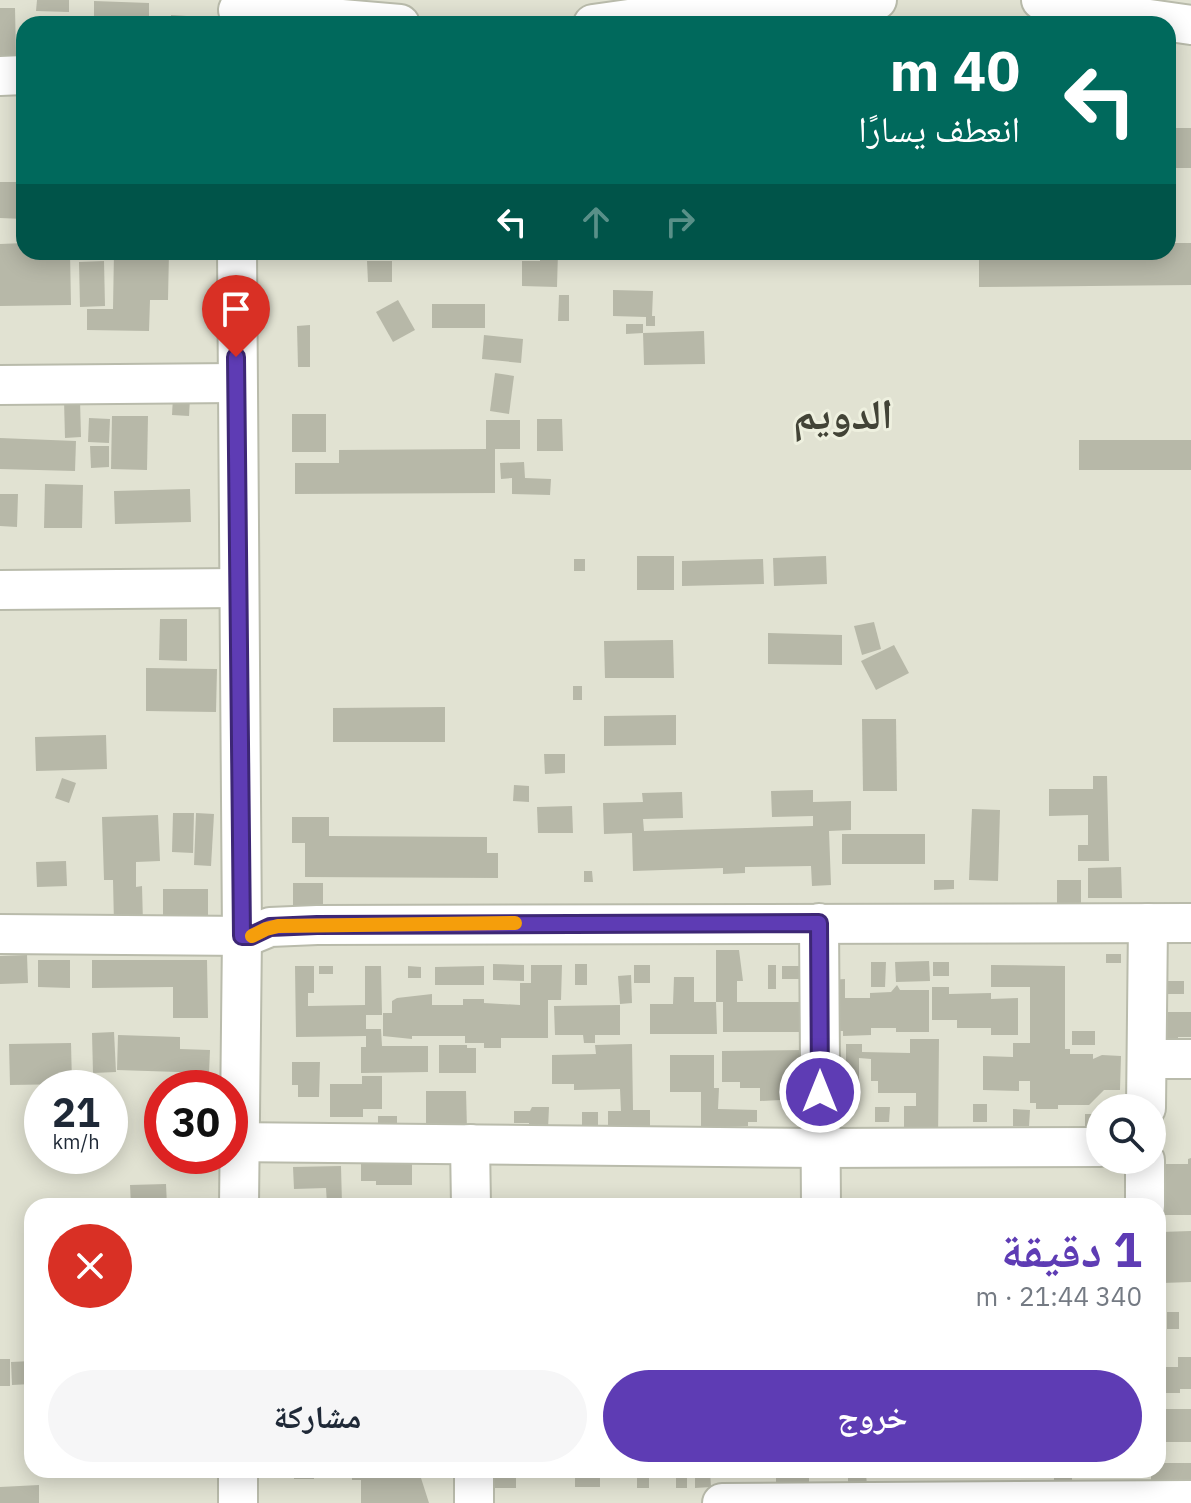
<!DOCTYPE html>
<html lang="ar">
<meta charset="utf-8">
<style>
:root{--surface:#fff;--page:#f6f6f7;--text:#1f2937;--muted:#747a83;--accent:#5e3cb4}
body{margin:0;font-family:"IBM Plex Sans","Noto Naskh Arabic",sans-serif;background:var(--page);color:var(--text);direction:rtl;height:100vh;display:flex;flex-direction:column;font-size:30px;white-space:nowrap}
*{box-sizing:border-box;margin:0}
p{font-size:26px;color:var(--muted)}
.icon{flex:none;width:44px;height:44px;fill:none;stroke:currentColor;stroke-width:2;stroke-linecap:round;stroke-linejoin:round}
.map{position:relative;flex:1;overflow:hidden;direction:ltr}
.sheet{position:absolute;left:24px;top:1198px;width:1142px;height:280px;display:flex;flex-direction:column;background:var(--surface);border-radius:24px;box-shadow:0 4px 20px #0003;direction:rtl}
.sheet>*{flex:none}
.banner{position:absolute;left:16px;top:16px;width:1160px;height:244px;border-radius:24px;box-shadow:0 4px 20px #0003;direction:rtl;background:#00695c;color:#fff;overflow:hidden}
.controls{position:absolute;left:1086px;top:1094px;display:grid;gap:16px}
.controls a{display:grid;place-items:center;width:80px;height:80px;border-radius:50%;background:var(--surface);box-shadow:0 4px 20px #0003;font-size:40px}
.speed{position:absolute;left:24px;top:1070px;display:flex;gap:16px;font-size:40px;font-weight:700;text-align:center}
.speed>*{display:grid;place-content:center;width:104px;height:104px;border-radius:50%;background:var(--surface);box-shadow:0 4px 20px #0003;line-height:1}
.speed small{font-size:20px;font-weight:400}
.speed .limit{border:12px solid #d22;background:#fff;color:#111}
.pin{position:absolute;display:grid;place-items:center;width:68px;height:68px;color:#fff;margin:-82px -34px;border-radius:50% 50% 50% 0;rotate:-45deg;box-shadow:0 0 8px #0007}
.pin .icon{rotate:45deg}
.me{position:absolute;width:88px;margin:-44px;rotate:0deg;stroke-linejoin:round;filter:drop-shadow(0 0 6px #0008)}
.turn{display:flex;align-items:center;gap:28px;height:168px;padding:0 24px;font-size:36px}
.turn .icon{width:104px;height:104px;stroke-width:2.5}
.turn b{display:block;font-size:56px;line-height:68px}
.lanes{display:flex;align-items:center;height:76px;padding:0 24px;background:#0003;justify-content:center;gap:40px;direction:ltr}
.lanes .off{opacity:.35}
.round{display:grid;place-items:center;flex:none;width:84px;height:84px;border-radius:42px;background:var(--page)}
.overview{display:flex;align-items:center;justify-content:space-between;height:136px;padding:0 24px}
h1{font-size:48px;font-weight:700;line-height:60px;color:var(--accent)}
.cta{display:flex;gap:16px;margin-top:auto;padding:16px 24px}
.cta a{flex:1;height:92px;border-radius:48px;background:var(--accent);color:#fff;font-size:32px;font-weight:700;line-height:92px;text-align:center}
.cta a+a{background:var(--page);color:var(--text)}
.map>svg:first-child{display:block}
.building{fill:#b7b8a8}
.lines{fill:none;stroke-linecap:round;stroke-linejoin:round}
.minor-casing{stroke:#b9bbab;stroke-width:42}
.minor{stroke:#fff;stroke-width:38}
.route-casing{stroke:#3d2775;stroke-width:20}
.route{stroke:#5e3cb4;stroke-width:14}
.slow{stroke:#f59e0b;stroke-width:14}
.labels{text-anchor:middle;dominant-baseline:central;stroke-width:6;stroke-linejoin:round;paint-order:stroke}
.town-label{font-size:42px;font-weight:bold;fill:#424336;stroke:#eef0df}
</style>
<div class="map">
<svg width="1191" height="1503" viewBox="0 0 1191 1503">
<rect width="100%" height="100%" fill="#e1e2d2"/>
<g class="building">
<path d="M37,0H69V12L36,11Z"/>
<path d="M94,1L149,3V24H94Z"/>
<path d="M0,8H15L16,55L0,56Z"/>
<path d="M171,15L187,16V24H171Z"/>
<path d="M90,18L91,24H70L69,21Z"/>
<rect x="1168" y="128" width="23" height="40"/>
<path d="M0,182H24V219L0,218Z"/>
<path d="M24,243V252H70L71,305L0,306V244Z"/>
<path d="M1168,243H1191V285L979,287V252H1168Z"/>
<path d="M114,252H169L168,300H150L149,331L87,330V309H113Z"/>
<path d="M540,252H558L557,287L522,286V261H540Z"/>
<path d="M104,261L105,306L80,307L79,262Z"/>
<path d="M367,261H392V282H368Z"/>
<path d="M613,290L653,291L652,316H655V326H646V317L613,316Z"/>
<path d="M559,295H569V321H558Z"/>
<path d="M398,300L415,330L393,342L376,312Z"/>
<rect x="432" y="304" width="53" height="24"/>
<path d="M626,324H643V333L626,334Z"/>
<path d="M310,325V367H298L297,326Z"/>
<path d="M704,331L705,364L644,365L643,333Z"/>
<path d="M484,335L523,339L521,363L482,359Z"/>
<path d="M495,373L514,376L509,414L490,411Z"/>
<path d="M173,397L190,398L189,416L172,415Z"/>
<path d="M64,400H80L81,437L65,438Z"/>
<rect x="292" y="414" width="34" height="38"/>
<path d="M112,416H148L147,470L111,469Z"/>
<path d="M89,418L110,419L109,443L88,442Z"/>
<path d="M537,419H562L563,451H537Z"/>
<path d="M486,420H520V449H495V493L295,494V463H339V450L486,449Z"/>
<path d="M0,438L76,441L75,471L0,469Z"/>
<rect x="1079" y="440" width="112" height="30"/>
<path d="M90,446H109V467L91,468Z"/>
<path d="M524,462L525,478L551,479L550,495L512,494V478L501,479L500,463Z"/>
<path d="M45,484L83,485L82,528H44Z"/>
<path d="M190,489L191,522L115,524L114,491Z"/>
<path d="M0,494H18L17,527L0,526Z"/>
<rect x="637" y="556" width="37" height="34"/>
<path d="M826,556L827,584L774,586L773,558Z"/>
<rect x="574" y="559" width="11" height="12"/>
<path d="M763,559L764,584L682,586V561Z"/>
<path d="M160,619H187V661L159,660Z"/>
<path d="M874,622L881,649L862,655L854,626Z"/>
<path d="M768,633L842,635V665L768,664Z"/>
<path d="M673,640L674,678H605L604,641Z"/>
<path d="M894,645L909,673L876,690L861,661Z"/>
<path d="M146,668L217,669L216,712L146,711Z"/>
<rect x="573" y="686" width="9" height="14"/>
<path d="M445,707V742H333V708Z"/>
<path d="M676,715V745L604,746V716Z"/>
<path d="M862,719H896L897,791H863Z"/>
<path d="M106,735L107,769L36,771L35,737Z"/>
<path d="M544,754H565V773L545,774Z"/>
<path d="M1093,776H1107L1109,861H1078V845H1088V815L1049,816V789H1093Z"/>
<path d="M62,778L76,783L69,803L55,798Z"/>
<path d="M514,785L529,786V802L513,801Z"/>
<path d="M813,790V802L851,801V830L829,831L831,885L812,886L811,866L745,867V873L723,874V868L633,871L632,833L604,834L603,803L643,802L642,793L682,792L683,818L643,819L644,831L813,826V816L772,817L771,791Z"/>
<path d="M572,806L573,833H538L537,807Z"/>
<path d="M972,809L1000,810L998,881L969,880Z"/>
<path d="M173,813H194L193,853L172,852Z"/>
<path d="M196,813L214,814L211,866L194,865Z"/>
<path d="M158,815L160,861L136,862V887L142,886L143,923L114,924L113,880H104L102,817Z"/>
<path d="M292,817H329V836L487,837V853H498V878L305,877V843H292Z"/>
<rect x="842" y="834" width="83" height="30"/>
<path d="M66,861L67,886L37,887L36,862Z"/>
<path d="M1121,867L1122,898H1088V868Z"/>
<path d="M584,871H592L593,882H584Z"/>
<path d="M934,880H954V889L934,890Z"/>
<rect x="1057" y="880" width="24" height="23"/>
<rect x="293" y="883" width="30" height="25"/>
<path d="M163,889H208V917L163,918Z"/>
<path d="M716,950H739L743,981H737V1002H806V1032H723V1002H716Z"/>
<rect x="1106" y="954" width="15" height="9"/>
<path d="M27,955L28,983L0,984V956Z"/>
<path d="M38,960H70V988L38,987Z"/>
<path d="M92,960H207L208,1018H173V987L92,988Z"/>
<path d="M929,961L930,981L896,982L895,962Z"/>
<path d="M871,962H886L885,987H871Z"/>
<rect x="933" y="962" width="16" height="14"/>
<path d="M493,964L524,965V981L493,980Z"/>
<rect x="575" y="964" width="12" height="21"/>
<path d="M531,965H562L561,1000H548V1038H501V1048H484V1043H465V1036H412V1039L383,1036V1013H392V1001L397,998L432,994V1005H463V999H484V1003L520,1005V983H531Z"/>
<rect x="634" y="965" width="16" height="18"/>
<rect x="768" y="965" width="8" height="24"/>
<path d="M991,965L1065,966V1049H1070V1054H1093V1059L1102,1055L1121,1056L1120,1090H1104L1089,1105H1058V1109H1036V1103H1030V1081H1019V1091L983,1090V1056L1013,1057V1043H1030V987H991Z"/>
<path d="M295,966H314V993H308V1006L365,1005V966H381L382,1015H366V1029H381L382,1046H428V1072L361,1073V1047H366V1036L296,1037Z"/>
<rect x="319" y="966" width="14" height="8"/>
<path d="M408,966L421,967V978H408Z"/>
<path d="M484,966V985H435V967Z"/>
<rect x="782" y="966" width="22" height="13"/>
<path d="M631,975L632,1003L620,1004L618,976Z"/>
<path d="M674,977H694V1002H716L717,1034H650V1004H673Z"/>
<path d="M845,979V998H870V993L891,992L897,985L900,990H929V1032H896V1028H871V1035L843,1036V1031H831L830,980Z"/>
<rect x="1166" y="981" width="18" height="13"/>
<path d="M932,987H949V994L991,993V999L1018,998V1035H991V1028H957V1020H932Z"/>
<path d="M620,1005V1035H595V1043H584L583,1035H555L554,1006Z"/>
<path d="M1166,1012H1191V1037H1178V1046H1166Z"/>
<rect x="1072" y="1031" width="23" height="14"/>
<path d="M114,1032L116,1072L93,1073L92,1033Z"/>
<path d="M118,1035L180,1037V1049L210,1050L209,1073L117,1070Z"/>
<path d="M910,1039H939L938,1142L904,1129V1106H916V1093H878V1081H871V1059L859,1058V1081H846V1044H862V1052L910,1053Z"/>
<path d="M71,1043L72,1084L10,1085L9,1044Z"/>
<path d="M632,1044L633,1110H650V1126L608,1127V1111H621L620,1089L574,1090V1084H552V1055L596,1054L595,1045Z"/>
<path d="M439,1045H467V1048H476V1073H439Z"/>
<path d="M808,1050L809,1089L780,1090V1100L760,1101V1088H740V1082H722V1051Z"/>
<path d="M670,1055H714V1088H719L718,1109L757,1110V1122H748V1126L701,1128V1092H670Z"/>
<path d="M292,1062H320L319,1097H298V1085H292Z"/>
<path d="M362,1076H382V1109H363V1117H330V1084H362Z"/>
<path d="M426,1091H466L467,1130H426Z"/>
<rect x="973" y="1104" width="14" height="18"/>
<path d="M532,1107H549L548,1129L529,1128V1123H514V1111H530Z"/>
<path d="M875,1107H890L889,1122H875Z"/>
<path d="M1013,1109L1030,1110L1029,1126H1013Z"/>
<path d="M582,1112H598V1127L582,1128Z"/>
<rect x="1085" y="1114" width="13" height="13"/>
<rect x="378" y="1116" width="19" height="8"/>
<path d="M1191,1158V1215H1163L1162,1164H1188V1159Z"/>
<path d="M361,1164H412V1185H376V1181H361Z"/>
<path d="M341,1166L342,1204L327,1205L326,1188L294,1189L293,1167Z"/>
<path d="M166,1184L167,1206H131L130,1185Z"/>
<path d="M1191,1231V1282L1162,1283L1161,1232Z"/>
<rect x="1167" y="1312" width="12" height="17"/>
<path d="M1178,1357H1191V1389H1180V1393H1165V1367H1178Z"/>
<rect x="0" y="1359" width="10" height="27"/>
<path d="M32,1361V1384L12,1385L11,1362Z"/>
<rect x="1163" y="1409" width="28" height="33"/>
<path d="M1158,1463H1191V1487H1151V1470H1158Z"/>
<path d="M283,1470H314V1479H294V1473H283Z"/>
<path d="M352,1470H416V1478H421V1470H434V1478H421L429,1503H361V1480H352Z"/>
<path d="M495,1470H575V1477H516V1488H495Z"/>
<rect x="776" y="1470" width="33" height="18"/>
<path d="M848,1470H914V1473H866L867,1486H848Z"/>
<path d="M1034,1470H1072V1482H1054V1477H1035Z"/>
<rect x="637" y="1471" width="12" height="17"/>
<path d="M695,1471H710L711,1487L695,1488Z"/>
<rect x="676" y="1474" width="11" height="14"/>
<rect x="575" y="1477" width="25" height="10"/>
<path d="M39,1485V1503H0V1487Z"/>
</g>
<g class="lines">
<defs>
<g id="minor">
<path d="M1041,0L1107,13L1191,25"/>
<path d="M238,10L400,24"/>
<path d="M593,24L701,9L877,0"/>
<path d="M0,76L24,75"/>
<path d="M237,252L242,936L239,1206"/>
<path d="M0,385L236,383"/>
<path d="M0,590L238,588"/>
<path d="M819,923L821,1206"/>
<path d="M0,934L248,936L270,927L317,925L1191,923"/>
<path d="M1147,1059H1191"/>
<path d="M1146,1108L1148,923"/>
<path d="M240,1142L820,1148L1100,1147"/>
<path d="M470,1144L471,1206"/>
<path d="M1145,1206V1160"/>
<path d="M474,1470V1503"/>
<path d="M238,1503V1470"/>
<path d="M722,1503L1191,1500"/>
</g>
</defs>
<use href="#minor" class="minor-casing"/>
<use href="#minor" class="minor"/>
</g>
<g class="lines">
<defs>
<path id="route" d="M236,357L242,936H251L270,927L317,925L819,923L820,1092"/>
</defs>
<use href="#route" class="route-casing"/>
<use href="#route" class="route"/>
<path class="slow" d="M252,936L266,929L278,926L515,923"/>
</g>
<g class="labels">
<g class="town-label">
<text x="843" y="413">الدويم</text>
</g>
</g>
</svg>
<div class="controls">
<a><svg class="icon" aria-label="search" viewBox="0 0 24 24"><circle cx="10" cy="10" r="6"/><path d="M15 15l6 6"/></svg></a>
</div>
<div class="speed"><div>21<small>km/h</small></div><div class="limit">30</div></div>
<div class="pin" style="left:236px;top:357px;background:#d93025"><svg class="icon" aria-label="arrive" viewBox="0 0 24 24"><path d="M6 21V4h12l-3 4 3 4H6"/></svg></div>
<svg class="me" style="left:820px;top:1092px" viewBox="-20 -20 40 40"><circle r="17" fill="#5e3cb4" stroke="#fff" stroke-width="3"/><path d="M0-11L8 9 0 5-8 9z" fill="#fff"/></svg>
<div class="banner">
<div class="turn"><svg class="icon" aria-label="left" viewBox="0 0 24 24"><path d="M17 20v-9H6M10 6l-5 5 5 5"/></svg><div><b>40 m</b>انعطف يسارًا</div></div>
<div class="lanes"><svg class="icon" aria-label="left" viewBox="0 0 24 24"><path d="M17 20v-9H6M10 6l-5 5 5 5"/></svg><svg class="icon off" aria-label="ahead" viewBox="0 0 24 24"><path d="M12 20V5M6 11l6-6 6 6"/></svg><svg class="icon off" aria-label="right" viewBox="0 0 24 24"><path d="M7 20v-9h11M14 6l5 5-5 5"/></svg></div>
</div>
<section class="sheet">
<div class="overview"><div><h1>1 دقيقة</h1><p>340 m · 21:44</p></div><a class="round" style="background:#d93025;color:#fff"><svg class="icon" aria-label="close" viewBox="0 0 24 24"><path d="M6 6l12 12M18 6L6 18"/></svg></a></div>
<div class="cta"><a>خروج</a><a>مشاركة</a></div>
</section>
</div>
